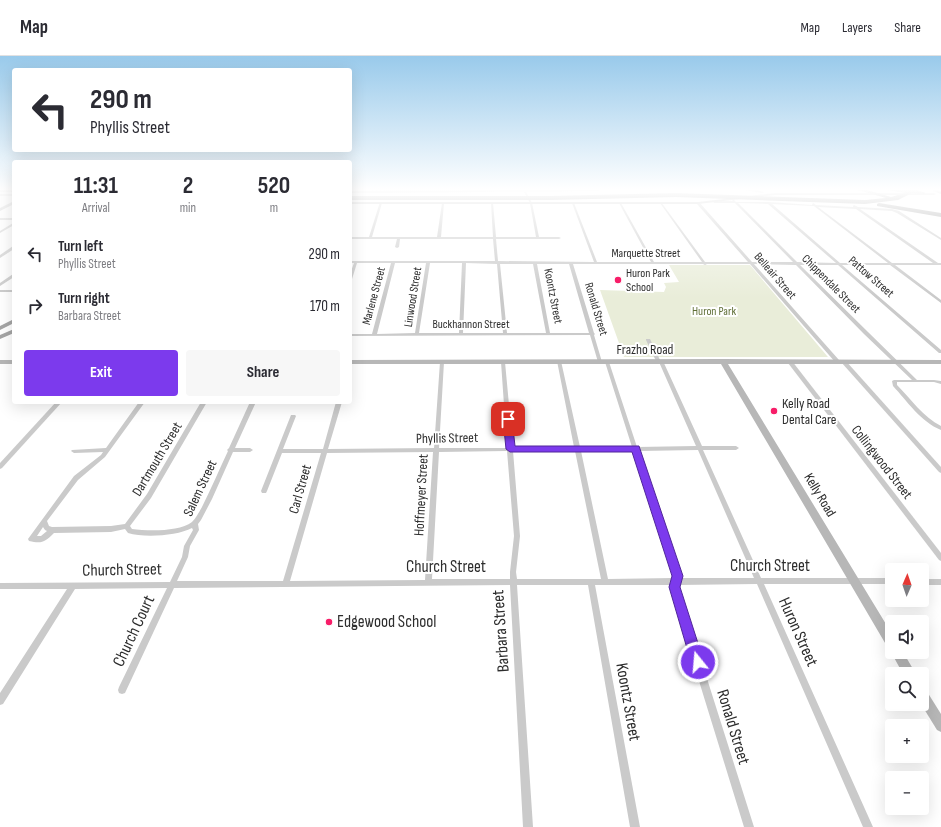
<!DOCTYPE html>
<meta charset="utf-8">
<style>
:root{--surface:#fff;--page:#f7f7f7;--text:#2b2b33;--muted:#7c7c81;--line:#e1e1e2;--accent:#7c3aed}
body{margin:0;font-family:"Sofia Sans Condensed",sans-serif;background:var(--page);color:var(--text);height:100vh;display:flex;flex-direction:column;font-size:15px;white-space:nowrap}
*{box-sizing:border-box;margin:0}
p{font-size:13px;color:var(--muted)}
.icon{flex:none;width:22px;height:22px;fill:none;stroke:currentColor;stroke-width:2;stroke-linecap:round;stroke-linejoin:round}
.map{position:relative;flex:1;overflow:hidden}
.details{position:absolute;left:12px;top:104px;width:340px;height:244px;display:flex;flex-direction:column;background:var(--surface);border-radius:4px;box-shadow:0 4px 16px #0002}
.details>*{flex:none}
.guide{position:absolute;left:12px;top:12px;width:340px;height:84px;border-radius:4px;box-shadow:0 4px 16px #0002;background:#fff;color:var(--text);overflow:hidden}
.needle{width:26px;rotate:2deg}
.controls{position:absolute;left:885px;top:507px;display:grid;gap:8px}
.controls a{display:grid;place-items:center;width:44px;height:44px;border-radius:4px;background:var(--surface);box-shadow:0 4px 16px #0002;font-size:20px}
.pin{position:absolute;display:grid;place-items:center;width:34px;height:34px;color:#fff;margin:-17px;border-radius:8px;box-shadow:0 2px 6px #0006}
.me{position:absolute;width:44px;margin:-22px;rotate:343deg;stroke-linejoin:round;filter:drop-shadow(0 0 3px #0008)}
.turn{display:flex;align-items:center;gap:14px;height:84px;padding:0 12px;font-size:18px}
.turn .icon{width:52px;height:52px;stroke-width:2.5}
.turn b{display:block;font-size:28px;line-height:34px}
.eta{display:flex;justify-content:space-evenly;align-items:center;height:68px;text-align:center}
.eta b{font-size:24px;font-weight:700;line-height:28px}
.button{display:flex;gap:8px;margin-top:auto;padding:8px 12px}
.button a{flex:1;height:46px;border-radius:4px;background:var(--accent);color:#fff;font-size:16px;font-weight:700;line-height:46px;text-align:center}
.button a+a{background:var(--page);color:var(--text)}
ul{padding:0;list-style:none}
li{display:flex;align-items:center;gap:12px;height:52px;padding:0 12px}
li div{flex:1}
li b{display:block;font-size:15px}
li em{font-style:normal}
header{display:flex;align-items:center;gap:24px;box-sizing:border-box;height:56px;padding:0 20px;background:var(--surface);border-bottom:1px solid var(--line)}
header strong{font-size:19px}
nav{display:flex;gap:22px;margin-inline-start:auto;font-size:14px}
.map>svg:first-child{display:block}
.green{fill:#e9edd9}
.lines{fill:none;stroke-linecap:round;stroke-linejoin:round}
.street{fill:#cacaca;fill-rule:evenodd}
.secondary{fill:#b7b7b7;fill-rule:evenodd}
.primary{fill:#a5a5a5;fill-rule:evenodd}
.highway{fill:#949494;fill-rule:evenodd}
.route{fill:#7c3aed;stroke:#51269a}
.poi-dot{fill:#f71d68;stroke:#fff;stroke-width:1.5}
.labels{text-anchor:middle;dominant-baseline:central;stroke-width:4;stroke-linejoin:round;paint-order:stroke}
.far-street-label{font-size:12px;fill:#2d2d2d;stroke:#fff}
.far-poi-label{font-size:12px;fill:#2d2d2d;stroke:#fff;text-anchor:start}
.far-park-label{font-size:12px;fill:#5f6e36;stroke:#fff}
.street-label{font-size:14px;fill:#2d2d2d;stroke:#fff}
.poi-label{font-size:14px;fill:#2d2d2d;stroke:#fff;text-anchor:start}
.near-street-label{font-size:17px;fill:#2d2d2d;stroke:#fff}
.near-poi-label{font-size:17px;fill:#2d2d2d;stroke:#fff;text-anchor:start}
</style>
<header>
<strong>Map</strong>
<nav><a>Map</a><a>Layers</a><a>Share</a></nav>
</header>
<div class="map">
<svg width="941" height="771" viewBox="0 0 941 771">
<rect width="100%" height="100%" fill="#fff"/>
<path class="green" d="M669,209H750L828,301H624L600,234L664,236L666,231L664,227L679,226Z"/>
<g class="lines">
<g class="street">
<path d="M523,134H525L532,147L539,181H559L561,182L559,183H496L498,205L594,206L572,147L573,146L574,147L597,206H651L619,147L620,146L621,147L654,206H702L660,147L661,146L705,206H748L697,148V146H699L752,206H793L735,147H714L713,145H733L732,144L733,143L736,146H769L812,149L813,147L816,149L853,151V150L854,149L858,151L892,153L899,155L941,182V184L897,157L892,155L860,153L938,207H941V209H895L941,244V247L890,209H842L941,294V297H939L838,209H800L868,276L917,324H934L941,325V328L934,326H897V329C911,343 923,361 941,370V374C921,366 907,345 893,330L892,325L894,324H912L864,278L796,209L754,208L839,304V306H835L750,208H707L705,209L703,208H573L594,277L595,278L594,279L602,306L600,307L598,306L590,279L350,280V278H372L391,207H357L352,223L350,224V218L354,207H350V205H495L493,183H400L399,191L397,192L395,191L397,183H350V181H369L380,146L382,147L372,181H437L442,147L443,146L444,147L441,181H493L491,147L492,146L493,147L496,181H536L530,147ZM738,147L768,148L836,207L797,206ZM772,148L814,150L888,207H840ZM818,151L856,153L933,207H892ZM395,207H426L415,277L377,278ZM430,207H462L459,277H419ZM466,207L497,208L503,277H463ZM500,208H533L546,277H507ZM537,208H569L589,277H550Z"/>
<rect x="0" y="162" width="14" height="2"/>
<path d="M13,167H14V169L0,177V175Z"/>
<path d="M13,190H14V193L0,202V199Z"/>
<path d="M13,218H14V221L0,230V227Z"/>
<rect x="0" y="234" width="14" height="2"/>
<path d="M646,283H650L660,304H663V305L702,390H736L739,392L736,394H703L761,522H892V528H764L873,771H863L757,528L678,529V531L754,771H744L670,531L671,529H595L640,771H630L588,529H517L533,771H523L510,529L174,532L125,637L122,638L119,637L118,634L119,631L167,532L75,533L3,648L0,649V637L67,533H0V527L170,526L182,501L184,490L193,474L192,472C177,480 144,482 128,477L125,473L111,476L54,477C45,486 42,488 29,485L28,483L74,420L101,399L103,396L74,397L71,395L72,394L106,392L139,346H145L105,401L78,424L47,465L49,470L52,471L111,470L125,468L147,438L201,346H207L151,442L130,470L132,473C148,475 179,476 192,466C196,462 199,456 202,451C211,433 219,414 228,395L227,394L229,392L250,346H256L235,392H250L253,394L250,396H233L212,443L201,464L198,468L199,474L190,490L188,501L177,525H283L321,397H282L267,435L266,437H262L261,435L291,359H295L296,360L283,393H323L336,346H342L328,393L434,392L440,306L442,305L444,306L439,392H507L501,306L503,305L505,306L513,392L574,391L557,305L559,304L561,305L580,391H632L605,306L607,305L609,306L637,391L696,390L659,306H656V305L646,284ZM698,394L754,522H680V520L639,395ZM507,395L514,480L510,516V523H432L439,396ZM513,395H575L601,523H517L516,516L520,480ZM581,395H633L674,520L673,522L608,523ZM433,396L425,524L290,525L327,397ZM43,471L45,474L47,475L41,480H37Z"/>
<path d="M841,304H845L941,411V417L939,416L841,306Z"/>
<path d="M788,305H792L941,497V505L939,504L788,307Z"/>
<path d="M56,346H62L2,412L0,413V407Z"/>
<rect x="922" y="523" width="19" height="6"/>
</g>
<g class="secondary">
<path d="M600,134L598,135L350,137V135Z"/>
<path d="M745,134H757L764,136L762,137Z"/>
<path d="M775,137H934L936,138L934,139H775L698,148H350V146H698Z"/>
<rect x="0" y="138" width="14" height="2"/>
<path d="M14,145V148L0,155V152Z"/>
<path d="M723,303L941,304V308H728L892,578V593L888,592L721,308H350V304Z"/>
<rect x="0" y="304" width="14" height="4"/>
<path d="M892,594V596H903L916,618H903L891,596Z"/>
<path d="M922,632L926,634L941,658V676L937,674L921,648Z"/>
</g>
<g class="primary">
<path d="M14,263V267L0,274V270Z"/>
<path d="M14,273V277L0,283V279Z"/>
</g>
<g class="highway">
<rect x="0" y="134" width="14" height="2"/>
<path d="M858,134H867L891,141L905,137L888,134H917L926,137L924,138L912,137L898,144L865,148L676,141L551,144H350V140H551L676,137L865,144L886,142Z"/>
<path d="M933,134L941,135V138L933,135Z"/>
<path d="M879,147L941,157V161L877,150V148Z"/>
</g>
</g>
<linearGradient id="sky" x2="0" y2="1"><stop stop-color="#99caeb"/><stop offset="0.55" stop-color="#fff"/><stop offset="1" stop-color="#fff" stop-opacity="0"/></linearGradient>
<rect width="941" height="242" fill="url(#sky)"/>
<path class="route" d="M508,360L512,363L515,390H639L683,520L680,531L704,606L702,611L698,613L693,611L691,606L669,531L672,520L632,396H510L506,393L503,363Z"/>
<g class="poi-dot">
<circle cx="618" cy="224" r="4"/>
<circle cx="774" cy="355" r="4"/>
<circle cx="329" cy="566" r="4"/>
</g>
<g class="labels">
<g class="far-street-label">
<text x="646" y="197">Marquette Street</text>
<text transform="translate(775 220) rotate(49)">Belleair Street</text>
<text transform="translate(871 221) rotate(41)">Pattow Street</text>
<text transform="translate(831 228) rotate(45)">Chippendale Street</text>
<text transform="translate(374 240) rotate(-75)">Marlene Street</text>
<text transform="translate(553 240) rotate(79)">Koontz Street</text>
<text transform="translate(413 241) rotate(-81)">Linwood Street</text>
<text transform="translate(596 253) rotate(73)">Ronald Street</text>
<text x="471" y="268">Buckhannon Street</text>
</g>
<g class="far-poi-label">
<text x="626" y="217">Huron Park<tspan x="626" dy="14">School</tspan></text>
</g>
<g class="far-park-label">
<text x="714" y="255">Huron Park</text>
</g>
<g class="street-label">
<text x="645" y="293">Frazho Road</text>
<text transform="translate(447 382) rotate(-1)">Phyllis Street</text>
<text transform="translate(157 403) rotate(-59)">Dartmouth Street</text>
<text transform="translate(882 406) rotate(52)">Collingwood Street</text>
<text transform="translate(200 432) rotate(-65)">Salem Street</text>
<text transform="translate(300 433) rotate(-74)">Carl Street</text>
<text transform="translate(421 439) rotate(-87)">Hoffmeyer Street</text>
<text transform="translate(820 439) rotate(59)">Kelly Road</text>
</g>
<g class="poi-label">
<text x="782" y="347">Kelly Road<tspan x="782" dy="16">Dental Care</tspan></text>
</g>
<g class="near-street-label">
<text x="770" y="510">Church Street</text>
<text x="446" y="511">Church Street</text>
<text transform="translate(122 514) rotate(-1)">Church Street</text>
<text transform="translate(134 575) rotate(-65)">Church Court</text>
<text transform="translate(501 575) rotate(-94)">Barbara Street</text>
<text transform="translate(798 576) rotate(66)">Huron Street</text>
<text transform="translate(628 646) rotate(80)">Koontz Street</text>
<text transform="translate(733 671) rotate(73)">Ronald Street</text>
</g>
<g class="near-poi-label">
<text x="337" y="566">Edgewood School</text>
</g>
</g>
</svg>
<div class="controls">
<a><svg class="needle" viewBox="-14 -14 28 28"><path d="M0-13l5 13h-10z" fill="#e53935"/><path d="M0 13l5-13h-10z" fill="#7c7c81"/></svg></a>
<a><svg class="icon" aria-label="sound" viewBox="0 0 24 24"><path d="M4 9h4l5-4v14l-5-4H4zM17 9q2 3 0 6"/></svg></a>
<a><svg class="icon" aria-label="search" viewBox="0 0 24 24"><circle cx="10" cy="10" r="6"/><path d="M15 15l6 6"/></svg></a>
<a>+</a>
<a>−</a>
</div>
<div class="pin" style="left:508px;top:363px;background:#d93025"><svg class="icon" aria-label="arrive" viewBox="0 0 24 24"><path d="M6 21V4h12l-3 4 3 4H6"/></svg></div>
<svg class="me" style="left:698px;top:606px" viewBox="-20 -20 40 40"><circle r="17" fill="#7c3aed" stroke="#fff" stroke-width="3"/><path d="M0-11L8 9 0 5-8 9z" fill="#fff"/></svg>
<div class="guide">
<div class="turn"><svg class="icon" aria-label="left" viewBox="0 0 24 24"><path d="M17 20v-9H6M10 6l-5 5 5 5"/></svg><div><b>290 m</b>Phyllis Street</div></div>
</div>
<section class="details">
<div class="eta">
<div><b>11:31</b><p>Arrival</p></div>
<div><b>2</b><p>min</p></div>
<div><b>520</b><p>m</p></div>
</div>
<ul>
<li><svg class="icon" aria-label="left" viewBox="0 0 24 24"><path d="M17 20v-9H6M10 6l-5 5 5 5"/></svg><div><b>Turn left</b><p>Phyllis Street</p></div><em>290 m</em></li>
<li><svg class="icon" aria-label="right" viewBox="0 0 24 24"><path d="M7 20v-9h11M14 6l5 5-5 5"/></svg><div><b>Turn right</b><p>Barbara Street</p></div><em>170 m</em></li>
</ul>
<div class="button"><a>Exit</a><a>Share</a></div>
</section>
</div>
